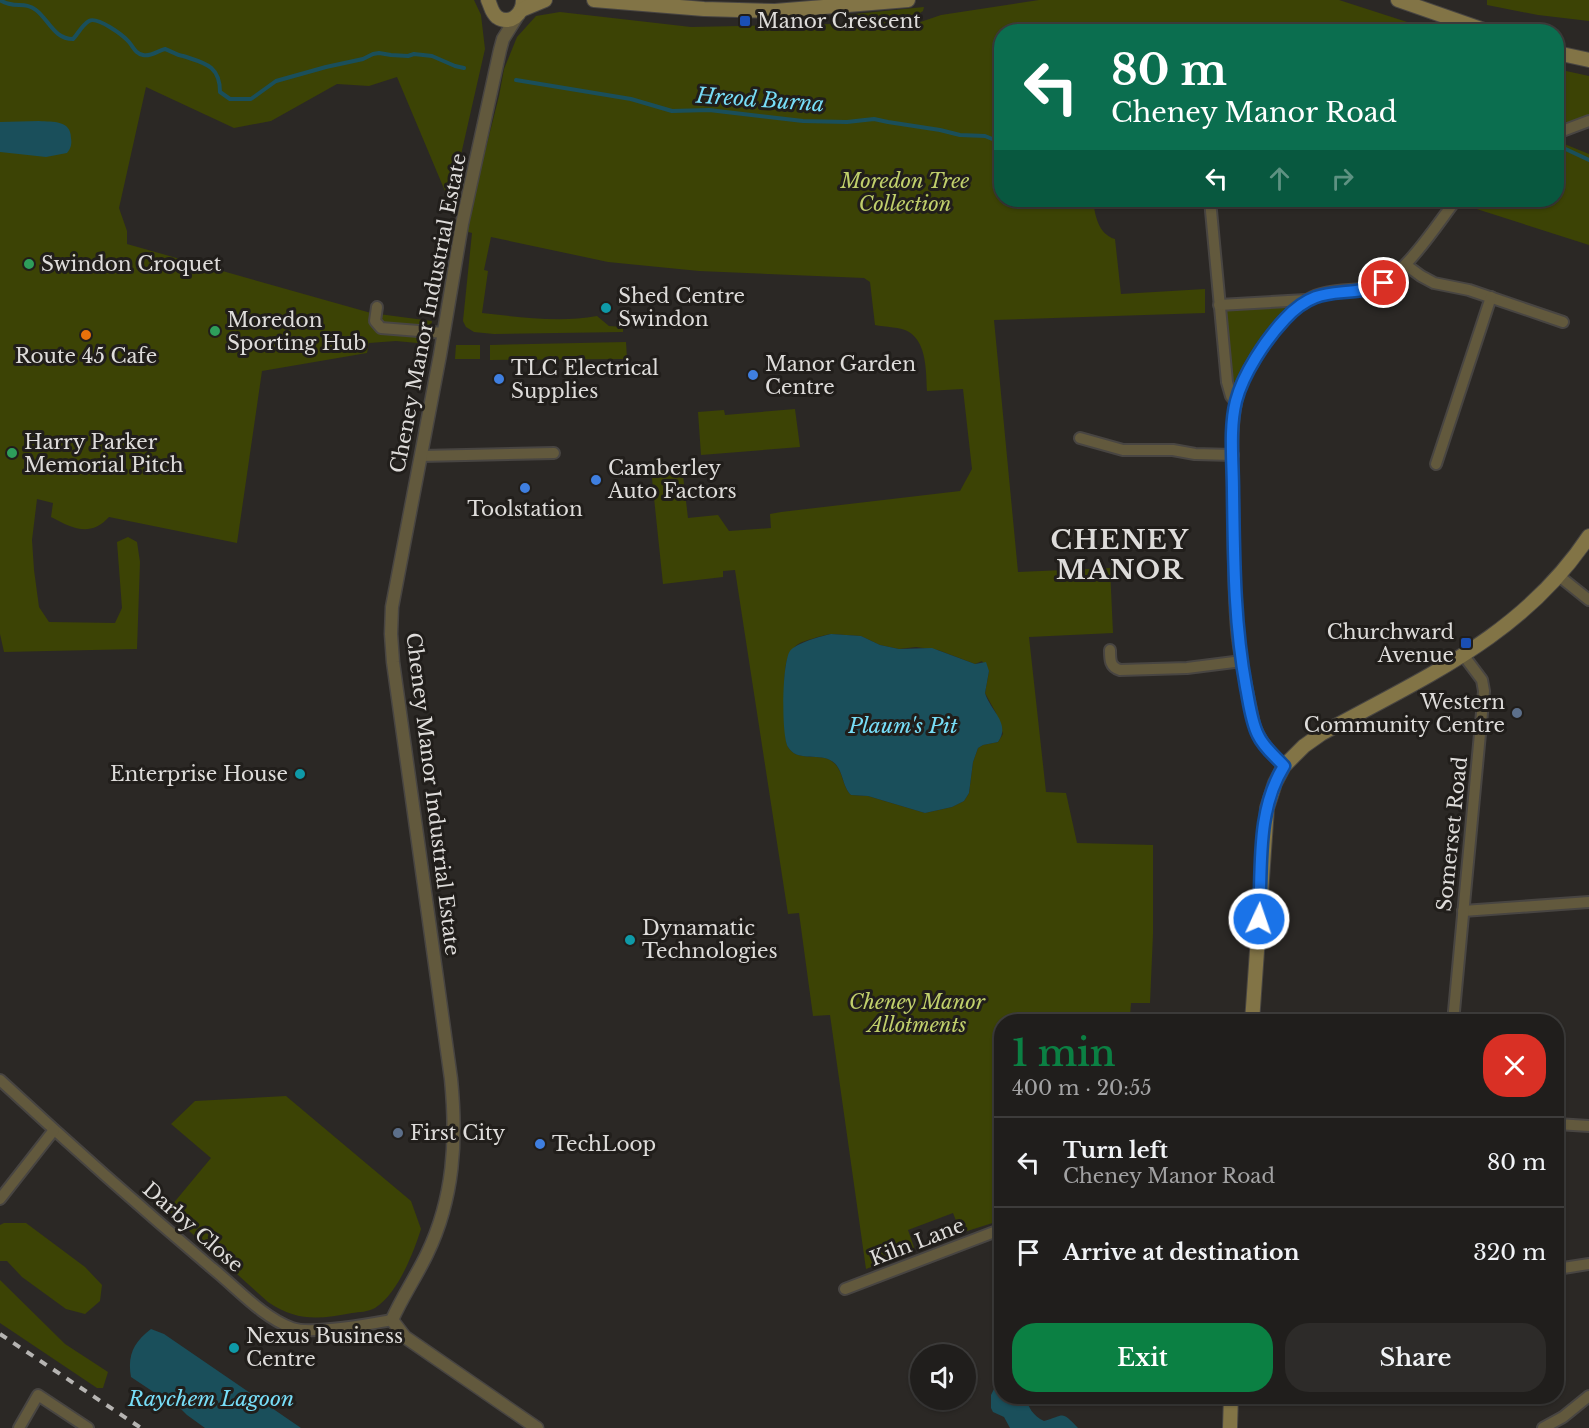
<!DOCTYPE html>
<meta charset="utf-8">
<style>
:root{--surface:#201e1c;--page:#2d2b29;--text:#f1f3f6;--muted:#a2a2a3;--line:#3d3c3b;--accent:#0b8043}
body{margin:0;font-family:"Libre Baskerville",serif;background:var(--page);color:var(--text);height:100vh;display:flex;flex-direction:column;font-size:22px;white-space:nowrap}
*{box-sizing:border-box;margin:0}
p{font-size:20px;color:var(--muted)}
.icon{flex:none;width:33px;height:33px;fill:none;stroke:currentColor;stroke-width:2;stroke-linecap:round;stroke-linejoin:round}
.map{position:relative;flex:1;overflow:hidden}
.sheet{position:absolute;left:994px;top:1014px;width:570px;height:390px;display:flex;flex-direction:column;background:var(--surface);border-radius:24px;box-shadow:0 2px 4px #0004,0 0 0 2px var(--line)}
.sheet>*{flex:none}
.hud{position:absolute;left:994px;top:24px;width:570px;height:183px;border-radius:24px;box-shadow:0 2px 4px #0004,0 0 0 2px var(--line);background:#0b6e4f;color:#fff;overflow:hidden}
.controls{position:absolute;left:910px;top:1344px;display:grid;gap:12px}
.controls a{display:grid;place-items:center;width:66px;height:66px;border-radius:50%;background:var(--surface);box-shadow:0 2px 4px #0004,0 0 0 2px var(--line);font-size:30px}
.pin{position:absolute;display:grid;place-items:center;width:51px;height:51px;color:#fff;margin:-26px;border:3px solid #fff;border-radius:50%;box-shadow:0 2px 6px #0007}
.me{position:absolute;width:66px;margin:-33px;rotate:3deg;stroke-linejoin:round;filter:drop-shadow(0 0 4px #0008)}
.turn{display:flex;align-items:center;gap:21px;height:126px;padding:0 18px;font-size:27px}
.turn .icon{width:78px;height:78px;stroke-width:2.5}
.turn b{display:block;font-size:42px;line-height:51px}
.lanes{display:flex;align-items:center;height:57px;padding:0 18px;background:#0003;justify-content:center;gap:30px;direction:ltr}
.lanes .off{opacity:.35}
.round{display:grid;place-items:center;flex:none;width:63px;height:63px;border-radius:24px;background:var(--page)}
.summary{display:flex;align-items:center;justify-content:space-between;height:102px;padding:0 18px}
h1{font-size:36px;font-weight:600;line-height:45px;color:var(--accent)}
.cta{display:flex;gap:12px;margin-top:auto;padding:12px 18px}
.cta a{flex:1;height:69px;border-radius:24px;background:var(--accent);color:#fff;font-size:24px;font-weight:600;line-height:69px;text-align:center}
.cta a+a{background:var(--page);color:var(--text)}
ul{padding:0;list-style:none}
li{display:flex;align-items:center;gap:18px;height:90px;padding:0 18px;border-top:2px solid var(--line)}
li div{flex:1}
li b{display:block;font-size:22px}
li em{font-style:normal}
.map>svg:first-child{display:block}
.green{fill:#3c4305;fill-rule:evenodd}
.water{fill:#1a4f5b}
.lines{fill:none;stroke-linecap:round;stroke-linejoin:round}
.stream{stroke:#1a4f5b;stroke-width:4}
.minor-casing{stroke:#484542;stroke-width:14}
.tertiary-casing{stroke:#484542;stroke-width:15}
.secondary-casing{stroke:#484542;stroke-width:16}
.minor{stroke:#62593d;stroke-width:10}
.tertiary{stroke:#62593d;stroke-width:12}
.secondary{stroke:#827446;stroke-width:14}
.rail{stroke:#b6b4b2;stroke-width:4;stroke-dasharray:8 8;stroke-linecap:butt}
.route-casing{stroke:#114b97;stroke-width:15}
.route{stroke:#1a73e8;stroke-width:10}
.transit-dot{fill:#1a4fb4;stroke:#211e1b;stroke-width:2}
.leisure-dot{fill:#2e9e5b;stroke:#211e1b;stroke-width:2}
.culture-dot{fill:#0f9aa8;stroke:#211e1b;stroke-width:2}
.food-dot{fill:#e8710a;stroke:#211e1b;stroke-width:2}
.shop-dot{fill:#3f7fe0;stroke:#211e1b;stroke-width:2}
.service-dot{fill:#5c6f8a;stroke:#211e1b;stroke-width:2}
.labels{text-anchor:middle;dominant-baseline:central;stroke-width:6;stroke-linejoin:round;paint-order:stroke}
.poi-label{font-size:20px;fill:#dedcda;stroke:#211e1b;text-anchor:start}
.park-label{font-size:20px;font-style:italic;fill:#c0cf6b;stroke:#211e1b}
.street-label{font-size:20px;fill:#dedcda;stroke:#211e1b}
.water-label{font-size:21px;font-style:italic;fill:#77ddf7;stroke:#211e1b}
.district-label{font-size:26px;font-weight:bold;letter-spacing:1.5px;fill:#dedcda;stroke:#211e1b}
</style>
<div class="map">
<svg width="1589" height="1428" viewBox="0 0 1589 1428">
<rect width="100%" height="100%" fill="#2b2825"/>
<g class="green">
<path d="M0,0H474L481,15L485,49L450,203L397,77L369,86L337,84L271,121L234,128L146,87L119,208L127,231V244L371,313L432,321L428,344L396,341L369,343L367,353L262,371L237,543L109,517C90,538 72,528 51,517L53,503L37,499L32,540L34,570L39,607L49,622L115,623L122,608L117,542L128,537L137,542L140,562L137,649L4,652L0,634Z"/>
<path d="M1039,0H1339L1435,31L1002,32V200H1093C1095,215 1098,234 1115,239L1121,294L1205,289V313L994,320L1018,572L1110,568L1113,633L1029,637L1046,792L1066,793L1077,843L1153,845V934L1150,1003H1131L1130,1016L1117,1015L1116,1021L1002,1022V1220L961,1233L953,1213L908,1230L915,1250L866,1269L830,1015L813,1016L799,913L788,914L735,570L723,571V577L663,584L651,469L682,467L688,518L718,515L729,531L771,528L770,514L781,512L960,491L972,469L963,389L927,391C926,372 927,343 909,332C901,327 885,327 875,325L870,282L864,278L699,271L608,262L491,237L484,270L488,271L482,313C519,317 559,323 597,316L609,326L623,327V332L494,334L474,332L466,327L463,321L472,233L465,231L499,96L504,69L517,37L536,16L560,12L691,27L832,24L845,25L869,30H897L941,15ZM831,634L861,636L880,645L899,649L916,647L938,650L975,664L982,661L989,671L985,693L996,713L1003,734L998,742L983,745L978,748L973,762L969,793L964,801L952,807L925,813L868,796L851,795C841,785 844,768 830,760C817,753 797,762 788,747C783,738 783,670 787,660C788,656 793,648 797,645C801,641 825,635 831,634Z"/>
<path d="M1487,0H1589V21L1538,15L1487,5Z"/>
<path d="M924,7L923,11C898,28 874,24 846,18L845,15Z"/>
<path d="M1557,69L1589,76V116L1557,127Z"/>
<path d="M1557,141L1589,154V245L1461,204L1465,200H1557Z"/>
<path d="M1288,307C1263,328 1246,361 1232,390L1224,310Z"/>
<path d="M626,342L627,359L490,360V345Z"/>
<path d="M456,345H480V359H455Z"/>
<path d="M795,409L800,447L701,455L698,412L724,410L725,415Z"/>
<path d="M286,1096L411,1201L421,1229C413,1254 398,1293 375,1308C368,1312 359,1312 352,1313C320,1319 297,1322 268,1302L167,1211L211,1158L171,1124L195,1101Z"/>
<path d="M4,1223H26L85,1267L102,1285L100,1301L85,1314L66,1309L22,1277L7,1261H0V1225Z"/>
<path d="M0,1280L65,1344L108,1372L103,1388H97L0,1323Z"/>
</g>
<g class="water">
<path d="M39,121C53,122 71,120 71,138C72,144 71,148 67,153L46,157L0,152V122Z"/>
<path d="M831,634L861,636L880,645L899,649L932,648L975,664L986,662L989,671L985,693C991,712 1011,723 998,742L983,745L978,748L973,762L969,793L964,801L952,807L925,813L868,796L851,795C841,785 844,767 830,760C816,753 797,762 788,747C781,735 782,662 790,651C796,643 821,636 831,634Z"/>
<path d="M151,1329L164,1334L301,1428H205L187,1415L174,1402L164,1399L131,1377C127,1355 134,1342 151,1329Z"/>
<path d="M1002,1385V1396L1026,1397C1028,1407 1033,1416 1044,1421C1065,1415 1061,1410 1078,1428H1010L1004,1417L993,1412L991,1408V1395L994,1389Z"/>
</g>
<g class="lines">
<g class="stream">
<path d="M0,0C13,9 25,1 36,10C49,20 54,39 73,39C78,34 82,25 89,21C97,16 123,35 129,42C134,48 135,53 143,55C151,57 157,51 165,49C171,51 176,55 183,56C204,63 220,65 220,92L230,99H251L276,81L326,67L363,59L373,54L379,53L391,55L408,56L414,54L432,56L455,66L464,68"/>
<path d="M516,80L631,99L672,111L709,110L803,121L847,122L874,119L888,122L940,130L960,135L985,136L1002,143"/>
<path d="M1557,145L1589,160"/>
</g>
<defs>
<g id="minor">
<path d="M1557,133L1589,121"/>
<path d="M1210,200L1227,382L1231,396L1236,402"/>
<path d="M1406,265L1421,276L1434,283L1469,290L1563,322"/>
<path d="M1219,305L1306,300"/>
<path d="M377,307L375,321L381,328L444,333"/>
<path d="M1080,438L1123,450H1173L1195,454L1233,455"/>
<path d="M421,456L554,453"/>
<path d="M1436,464L1491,297"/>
<path d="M1559,576L1589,600"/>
<path d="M1110,650C1110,660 1110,667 1120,670L1187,668L1242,661"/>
<path d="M1284,766C1271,753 1260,742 1254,724C1248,693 1240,662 1237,630C1233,585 1234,539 1233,494C1233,464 1230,433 1236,403C1241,372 1280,317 1307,300C1326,288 1351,292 1373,287C1403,279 1437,224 1456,200"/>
<path d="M1463,911L1589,902"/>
<path d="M1453,1022L1484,691L1482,680L1464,656"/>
<path d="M0,1080C69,1144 140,1207 212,1268C237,1288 262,1317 292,1328C312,1335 370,1324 392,1320"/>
<path d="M1557,1124L1589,1126"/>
<path d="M0,1199L54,1130"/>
<path d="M1557,1269L1589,1264"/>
<path d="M845,1289L1002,1229"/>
<path d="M19,1428L38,1395L88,1428"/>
<path d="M1543,1428L1563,1417L1589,1396"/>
</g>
<path id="tertiary" d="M518,15L503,39L500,50L462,224L440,355L392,607L391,634L393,662L451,1079C457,1140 454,1198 427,1254C416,1277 402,1297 392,1320L405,1337L537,1428"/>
<g id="secondary">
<path d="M488,0C491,6 491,12 497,17C510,26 523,14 523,0"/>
<path d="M594,0L704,9L775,11L908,0"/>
<path d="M1398,0L1490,32"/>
<path d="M521,10L545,0"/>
<path d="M1557,53L1589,60"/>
<path d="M1252,1022L1267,808L1275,783L1284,766L1304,746L1321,734C1422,678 1522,637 1589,536"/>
<path d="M1230,1428L1231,1396"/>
</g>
</defs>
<use href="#minor" class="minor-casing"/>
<use href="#tertiary" class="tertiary-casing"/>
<use href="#secondary" class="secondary-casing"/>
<use href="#minor" class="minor"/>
<use href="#tertiary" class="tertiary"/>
<use href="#secondary" class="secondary"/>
<path class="rail" d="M0,1334L141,1428"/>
</g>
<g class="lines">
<defs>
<path id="route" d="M1259,919C1262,868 1256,810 1284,766C1275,756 1264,748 1258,735C1251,721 1249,702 1246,687C1234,622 1234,557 1233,492C1233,462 1229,429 1236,401C1243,374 1266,339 1285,319C1321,280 1344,301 1384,283"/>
</defs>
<use href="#route" class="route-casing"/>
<use href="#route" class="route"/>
</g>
<g class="transit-dot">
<rect x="739" y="15" width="12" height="12" rx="3"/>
<rect x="1460" y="637" width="12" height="12" rx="3"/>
</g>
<g class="leisure-dot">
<circle cx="29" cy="264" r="6"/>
<circle cx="215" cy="331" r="6"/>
<circle cx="12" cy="453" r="6"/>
</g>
<g class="culture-dot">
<circle cx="606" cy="308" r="6"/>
<circle cx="300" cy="774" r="6"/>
<circle cx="630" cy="940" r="6"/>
<circle cx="234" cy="1348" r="6"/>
</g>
<circle class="food-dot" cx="86" cy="335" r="6"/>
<g class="shop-dot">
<circle cx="753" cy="375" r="6"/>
<circle cx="499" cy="379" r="6"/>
<circle cx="596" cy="480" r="6"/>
<circle cx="525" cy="488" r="6"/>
<circle cx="540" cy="1144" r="6"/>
</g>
<g class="service-dot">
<circle cx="1517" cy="713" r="6"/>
<circle cx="398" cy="1133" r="6"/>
</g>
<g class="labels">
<g class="poi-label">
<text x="757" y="21">Manor Crescent</text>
<text x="41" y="264">Swindon Croquet</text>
<text x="618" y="296">Shed Centre<tspan x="618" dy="23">Swindon</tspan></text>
<text x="227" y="320">Moredon<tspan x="227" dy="23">Sporting Hub</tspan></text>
<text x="86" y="356" text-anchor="middle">Route 45 Cafe</text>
<text x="765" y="364">Manor Garden<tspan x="765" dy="23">Centre</tspan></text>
<text x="511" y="368">TLC Electrical<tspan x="511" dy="23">Supplies</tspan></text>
<text x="24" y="442">Harry Parker<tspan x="24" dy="23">Memorial Pitch</tspan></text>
<text x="608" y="468">Camberley<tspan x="608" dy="23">Auto Factors</tspan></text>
<text x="525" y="509" text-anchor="middle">Toolstation</text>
<text x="1454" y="632" text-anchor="end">Churchward<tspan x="1454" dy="23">Avenue</tspan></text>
<text x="1505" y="702" text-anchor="end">Western<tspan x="1505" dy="23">Community Centre</tspan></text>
<text x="288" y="774" text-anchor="end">Enterprise House</text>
<text x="642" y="928">Dynamatic<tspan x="642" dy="23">Technologies</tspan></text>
<text x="410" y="1133">First City</text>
<text x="552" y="1144">TechLoop</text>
<text x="246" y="1336">Nexus Business<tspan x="246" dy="23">Centre</tspan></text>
</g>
<g class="park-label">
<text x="905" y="181">Moredon Tree<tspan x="905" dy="23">Collection</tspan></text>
<text x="917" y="1002">Cheney Manor<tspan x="917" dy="23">Allotments</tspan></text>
</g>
<g class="street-label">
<text transform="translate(428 313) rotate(-79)">Cheney Manor Industrial Estate</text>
<text transform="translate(433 794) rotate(83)">Cheney Manor Industrial Estate</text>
<text transform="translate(1452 834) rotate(-84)">Somerset Road</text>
<text transform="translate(193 1227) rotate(41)">Darby Close</text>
<text transform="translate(917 1242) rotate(-21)">Kiln Lane</text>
</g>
<g class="water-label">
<text transform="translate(760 100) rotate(4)">Hreod Burna</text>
<text x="903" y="726">Plaum's Pit</text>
<text x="211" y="1399">Raychem Lagoon</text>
</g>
<g class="district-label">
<text x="1120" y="540">CHENEY<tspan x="1120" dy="30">MANOR</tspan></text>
</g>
</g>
</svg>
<div class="controls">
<a><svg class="icon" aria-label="sound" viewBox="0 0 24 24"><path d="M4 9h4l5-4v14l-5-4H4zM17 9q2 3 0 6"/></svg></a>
</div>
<div class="pin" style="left:1384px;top:283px;background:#d93025"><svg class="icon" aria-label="arrive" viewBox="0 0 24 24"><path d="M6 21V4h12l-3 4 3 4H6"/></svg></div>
<svg class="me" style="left:1259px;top:919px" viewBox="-20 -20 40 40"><circle r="17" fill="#1a73e8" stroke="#fff" stroke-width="3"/><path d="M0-11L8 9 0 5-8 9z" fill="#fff"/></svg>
<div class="hud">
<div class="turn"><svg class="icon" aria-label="left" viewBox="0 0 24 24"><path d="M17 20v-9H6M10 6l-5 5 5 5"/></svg><div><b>80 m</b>Cheney Manor Road</div></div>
<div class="lanes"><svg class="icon" aria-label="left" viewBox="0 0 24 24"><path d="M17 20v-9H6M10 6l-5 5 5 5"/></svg><svg class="icon off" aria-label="ahead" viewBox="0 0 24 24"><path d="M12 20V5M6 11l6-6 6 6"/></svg><svg class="icon off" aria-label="right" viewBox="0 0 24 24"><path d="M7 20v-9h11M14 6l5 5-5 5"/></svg></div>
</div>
<section class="sheet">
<div class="summary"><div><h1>1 min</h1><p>400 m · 20:55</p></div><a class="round" style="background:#d93025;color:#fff"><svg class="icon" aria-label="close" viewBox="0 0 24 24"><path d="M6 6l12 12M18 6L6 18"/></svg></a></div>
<ul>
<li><svg class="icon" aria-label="left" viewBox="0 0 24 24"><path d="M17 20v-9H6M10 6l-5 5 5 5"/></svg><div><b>Turn left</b><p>Cheney Manor Road</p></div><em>80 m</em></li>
<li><svg class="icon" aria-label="arrive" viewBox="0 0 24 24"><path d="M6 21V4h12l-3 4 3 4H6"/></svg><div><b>Arrive at destination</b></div><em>320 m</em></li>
</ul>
<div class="cta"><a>Exit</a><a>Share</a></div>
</section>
</div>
